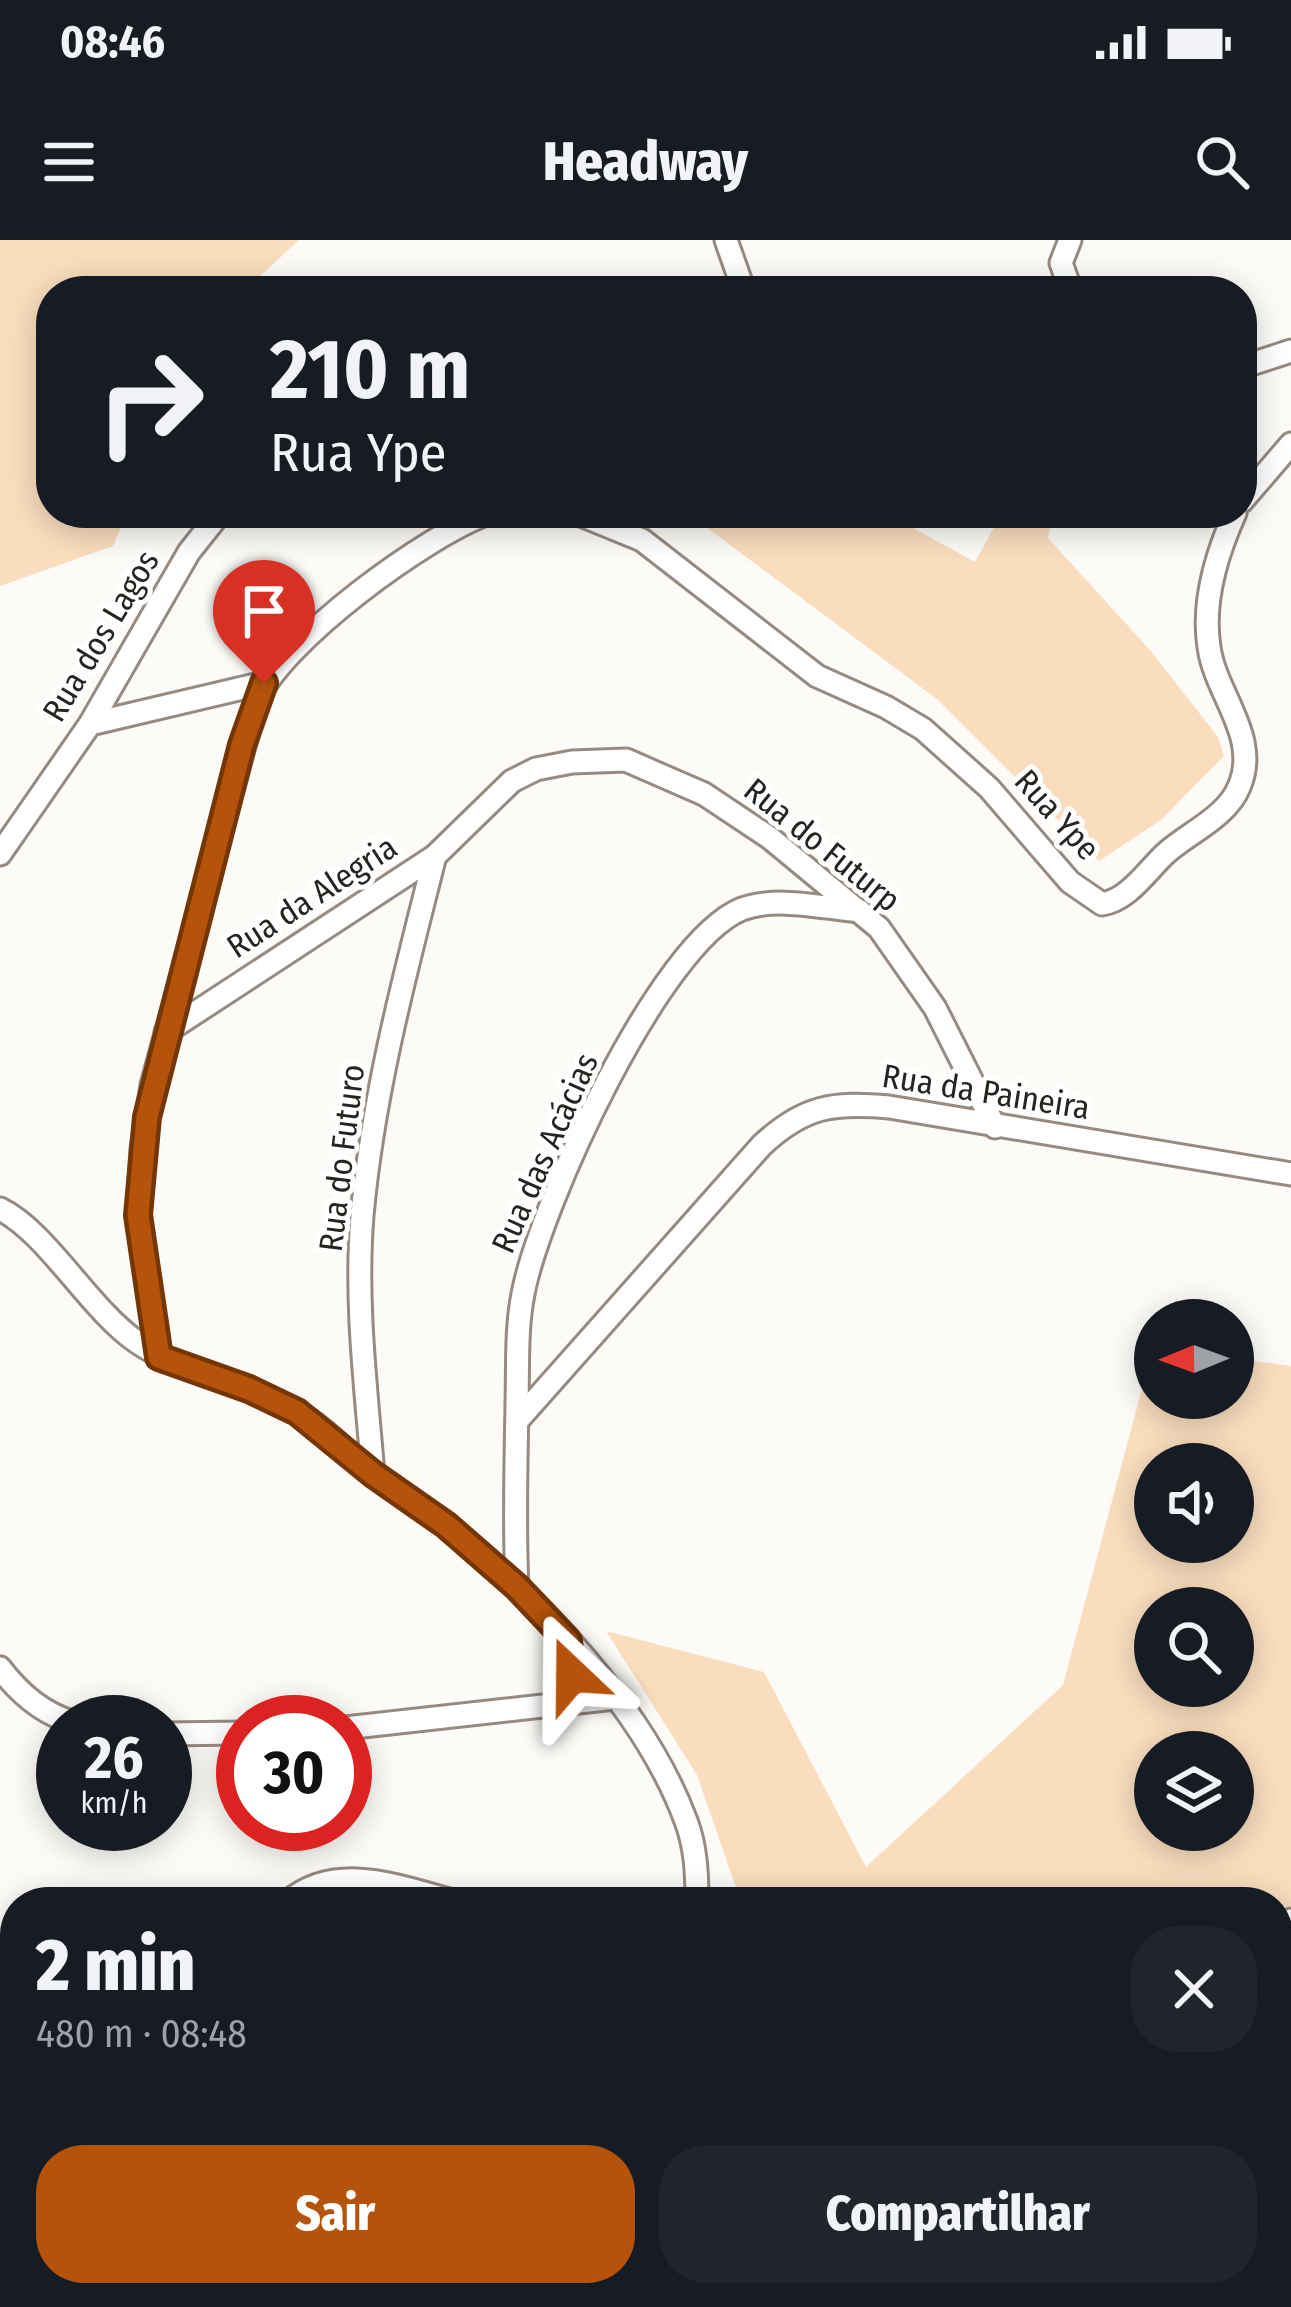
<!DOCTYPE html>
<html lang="pt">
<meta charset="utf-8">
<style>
:root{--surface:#171b24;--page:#20242c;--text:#f1f3f6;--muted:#9ea1a6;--accent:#b45309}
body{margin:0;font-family:"Fira Sans Condensed",sans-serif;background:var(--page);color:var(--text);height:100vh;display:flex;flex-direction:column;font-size:45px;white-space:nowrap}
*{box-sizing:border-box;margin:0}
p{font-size:39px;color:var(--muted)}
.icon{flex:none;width:66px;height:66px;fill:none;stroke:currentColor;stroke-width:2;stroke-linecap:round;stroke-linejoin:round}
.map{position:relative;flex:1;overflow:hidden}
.side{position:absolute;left:0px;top:1647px;width:1293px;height:420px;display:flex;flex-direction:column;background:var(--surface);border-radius:48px 48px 0 0;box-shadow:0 6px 30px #0003}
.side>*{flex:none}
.top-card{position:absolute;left:36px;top:36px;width:1221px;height:252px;border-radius:48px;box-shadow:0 6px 30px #0003;background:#171b24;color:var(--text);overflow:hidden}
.needle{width:78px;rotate:269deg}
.tools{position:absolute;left:1134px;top:1059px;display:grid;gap:24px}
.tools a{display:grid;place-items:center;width:120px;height:120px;border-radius:50%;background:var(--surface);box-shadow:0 6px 30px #0003;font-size:60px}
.speed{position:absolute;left:36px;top:1455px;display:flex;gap:24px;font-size:60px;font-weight:700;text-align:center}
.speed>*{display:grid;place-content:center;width:156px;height:156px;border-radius:50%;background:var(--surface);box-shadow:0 6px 30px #0003;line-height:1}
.speed small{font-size:30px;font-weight:400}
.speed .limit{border:18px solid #d22;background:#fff;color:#111}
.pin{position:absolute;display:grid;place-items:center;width:102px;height:102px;color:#fff;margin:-123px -51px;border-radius:50% 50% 50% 0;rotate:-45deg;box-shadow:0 0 12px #0007}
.pin .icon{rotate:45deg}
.me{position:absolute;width:132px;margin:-66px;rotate:337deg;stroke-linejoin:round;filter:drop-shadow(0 0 9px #0008)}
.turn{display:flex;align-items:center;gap:42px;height:252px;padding:0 36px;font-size:54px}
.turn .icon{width:156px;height:156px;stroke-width:2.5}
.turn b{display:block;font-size:84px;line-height:102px}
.round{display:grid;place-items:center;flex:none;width:126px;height:126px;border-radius:48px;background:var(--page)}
.summary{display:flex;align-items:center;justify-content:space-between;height:204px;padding:0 36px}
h1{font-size:72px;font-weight:800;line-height:90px}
.action{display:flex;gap:24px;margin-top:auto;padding:24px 36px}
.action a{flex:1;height:138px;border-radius:48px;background:var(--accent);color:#fff;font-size:48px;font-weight:800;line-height:138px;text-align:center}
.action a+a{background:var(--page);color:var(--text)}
.status{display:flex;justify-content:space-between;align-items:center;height:84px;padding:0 60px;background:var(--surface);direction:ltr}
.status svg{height:33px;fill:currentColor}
header{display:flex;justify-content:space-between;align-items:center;height:156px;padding:0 36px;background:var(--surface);font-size:54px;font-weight:800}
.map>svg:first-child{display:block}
.green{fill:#f9ddbe;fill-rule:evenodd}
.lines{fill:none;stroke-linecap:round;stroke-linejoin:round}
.street-casing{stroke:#968b80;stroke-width:27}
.street{stroke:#fff;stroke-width:21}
.route-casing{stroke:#753606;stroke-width:30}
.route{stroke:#b45309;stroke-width:21}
.labels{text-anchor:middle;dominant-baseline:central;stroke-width:10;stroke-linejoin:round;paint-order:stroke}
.street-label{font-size:33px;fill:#27231f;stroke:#fff}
</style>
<div class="status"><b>08:46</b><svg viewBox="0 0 49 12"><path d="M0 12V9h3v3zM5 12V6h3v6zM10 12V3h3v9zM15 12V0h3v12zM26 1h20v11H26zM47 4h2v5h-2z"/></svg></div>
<header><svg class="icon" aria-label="menu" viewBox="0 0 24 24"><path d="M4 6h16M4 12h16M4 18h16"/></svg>Headway<svg class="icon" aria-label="search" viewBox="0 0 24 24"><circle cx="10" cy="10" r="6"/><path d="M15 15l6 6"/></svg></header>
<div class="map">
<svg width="1291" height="2067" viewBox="0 0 1291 2067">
<rect width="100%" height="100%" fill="#fdfbf8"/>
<g class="green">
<path d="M0,0H299L244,51H51V273H127L113,306L0,346Z"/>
<path d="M687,273H886L975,322L1002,273H1053L1048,298L1150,410L1218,497L1224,516L1161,580L1099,621L937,459Z"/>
<path d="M1153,1107L1155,1158H1233V1118L1291,1126V1956L1278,1958V1662H741L697,1535L606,1391L764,1432L866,1627L1063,1445ZM1155,1224H1233V1302H1155ZM1155,1368H1233V1446H1155ZM1155,1512H1233V1590H1155Z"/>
</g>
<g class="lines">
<defs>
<g id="street">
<path d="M726,0L744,51"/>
<path d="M1070,0L1061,23L1071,51"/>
<path d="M1242,127L1291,111"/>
<path d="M1242,261L1291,204"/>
<path d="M576,273L642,300L817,436L886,467L923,489L989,548L1070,642L1102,664C1128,660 1146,632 1165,614C1188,593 1227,577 1239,547C1261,497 1215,454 1209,407C1202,363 1217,313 1235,273"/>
<path d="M90,484L264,443"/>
<path d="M0,614L90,484L189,312L220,273"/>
<path d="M166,792L435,616L512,541L536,529L572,522L626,520L704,554L770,598L879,688L935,768L995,887"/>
<path d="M0,969C47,992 89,1069 137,1102C185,1135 244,1142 295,1171C324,1187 347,1213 373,1234C397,1252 423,1268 447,1286C539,1358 645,1470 686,1581C696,1607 697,1635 697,1662"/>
<path d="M159,1116L138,975L142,908L152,845L256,462C280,402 428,294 489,273"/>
<path d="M517,1181L762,905C804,866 833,862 889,867L1291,934"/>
<path d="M373,1234C366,1148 355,1062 362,976C373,854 405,734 435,616"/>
<path d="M517,1347C514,1286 516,1225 517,1164C518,1127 516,1089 523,1054C539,968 659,702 742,669C777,656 824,668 860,671"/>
<path d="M0,1428C19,1453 41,1473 72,1482"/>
<path d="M560,1462L572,1435L568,1402"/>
<path d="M345,1488L615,1458"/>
<path d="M165,1494L243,1493"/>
<path d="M288,1662C337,1620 402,1648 457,1662"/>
<path d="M1278,1686L1291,1680"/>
<path d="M1278,1700L1291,1709"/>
<path d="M0,1788L15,1792"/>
<path d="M564,2052L568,2067"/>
<path d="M802,2052L828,2067"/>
<path d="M272,2058L294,2067"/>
<path d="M499,2067L504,2052"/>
</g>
</defs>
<use href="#street" class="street-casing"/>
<use href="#street" class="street"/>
</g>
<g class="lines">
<defs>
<path id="route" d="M264,443L242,505L147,877L138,975L159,1117L249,1149L297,1172L373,1234L446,1285L517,1347L568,1401L572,1435"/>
</defs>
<use href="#route" class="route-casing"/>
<use href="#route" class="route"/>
</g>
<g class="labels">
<g class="street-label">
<text transform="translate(101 396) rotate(-59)">Rua dos Lagos</text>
<text transform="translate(1057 575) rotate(48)">Rua Ype</text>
<text transform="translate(822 605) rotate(39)">Rua do Futurp</text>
<text transform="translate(312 657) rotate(-33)">Rua da Alegria</text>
<text transform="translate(986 852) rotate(9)">Rua da Paineira</text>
<text transform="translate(545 913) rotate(-66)">Rua das Acácias</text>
<text transform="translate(342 918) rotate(-83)">Rua do Futuro</text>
</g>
</g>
</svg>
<div class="tools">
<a><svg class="needle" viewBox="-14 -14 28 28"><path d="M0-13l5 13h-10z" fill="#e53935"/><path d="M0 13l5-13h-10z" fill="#9ea1a6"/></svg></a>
<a><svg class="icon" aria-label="sound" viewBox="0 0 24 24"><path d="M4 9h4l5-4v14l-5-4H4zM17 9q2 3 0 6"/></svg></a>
<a><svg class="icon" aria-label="search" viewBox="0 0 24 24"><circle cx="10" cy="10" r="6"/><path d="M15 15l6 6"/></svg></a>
<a><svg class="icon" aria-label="layers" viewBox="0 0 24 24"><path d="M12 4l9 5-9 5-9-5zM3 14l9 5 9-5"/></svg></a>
</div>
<div class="speed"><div>26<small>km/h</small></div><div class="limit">30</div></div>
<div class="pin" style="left:264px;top:443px;background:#d93025"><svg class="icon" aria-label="arrive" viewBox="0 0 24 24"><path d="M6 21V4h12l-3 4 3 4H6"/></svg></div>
<svg class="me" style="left:572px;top:1435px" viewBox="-20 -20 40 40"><path d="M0-17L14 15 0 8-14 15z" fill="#b45309" stroke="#fff" stroke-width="4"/></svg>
<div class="top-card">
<div class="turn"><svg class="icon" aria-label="right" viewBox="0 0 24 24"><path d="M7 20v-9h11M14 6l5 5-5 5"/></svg><div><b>210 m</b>Rua Ype</div></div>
</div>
<section class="side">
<div class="summary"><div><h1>2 min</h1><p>480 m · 08:48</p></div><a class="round"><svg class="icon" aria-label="close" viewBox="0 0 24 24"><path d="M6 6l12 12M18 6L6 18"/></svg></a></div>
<div class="action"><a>Sair</a><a>Compartilhar</a></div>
</section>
</div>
